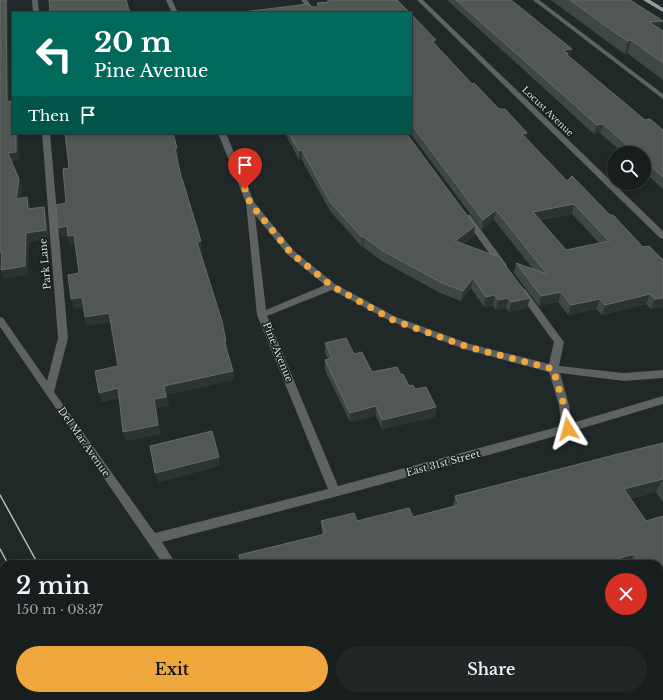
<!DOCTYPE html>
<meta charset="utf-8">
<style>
:root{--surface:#181e1e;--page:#212727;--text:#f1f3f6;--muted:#9fa2a4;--line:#363c3c;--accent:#efa73d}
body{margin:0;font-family:"Libre Baskerville",serif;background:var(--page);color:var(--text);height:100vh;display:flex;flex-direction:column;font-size:15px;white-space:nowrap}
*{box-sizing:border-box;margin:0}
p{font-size:13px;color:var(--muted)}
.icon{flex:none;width:22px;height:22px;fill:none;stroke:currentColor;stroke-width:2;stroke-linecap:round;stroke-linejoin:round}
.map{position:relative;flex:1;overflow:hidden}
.sheet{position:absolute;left:0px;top:560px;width:663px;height:140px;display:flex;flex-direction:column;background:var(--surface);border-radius:12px 12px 0 0;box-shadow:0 2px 6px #0003,0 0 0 1px var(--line)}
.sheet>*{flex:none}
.guide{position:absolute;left:12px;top:12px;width:400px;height:122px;border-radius:0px;box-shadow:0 2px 6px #0003,0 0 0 1px var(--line);background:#00695c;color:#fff;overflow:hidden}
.tools{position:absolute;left:607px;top:146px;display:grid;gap:8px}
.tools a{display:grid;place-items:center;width:44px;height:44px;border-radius:50%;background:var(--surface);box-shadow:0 2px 6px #0003,0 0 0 1px var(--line);font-size:20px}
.pin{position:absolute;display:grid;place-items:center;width:34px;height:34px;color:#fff;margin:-41px -17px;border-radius:50% 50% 50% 0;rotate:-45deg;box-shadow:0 0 4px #0007}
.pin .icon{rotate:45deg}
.me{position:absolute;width:44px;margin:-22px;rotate:352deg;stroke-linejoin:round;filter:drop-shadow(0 0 3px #0008)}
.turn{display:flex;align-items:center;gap:14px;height:84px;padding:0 16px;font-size:18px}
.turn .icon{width:52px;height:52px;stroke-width:2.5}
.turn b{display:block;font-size:28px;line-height:34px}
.then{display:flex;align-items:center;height:38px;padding:0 16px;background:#0003;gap:8px;font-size:15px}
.round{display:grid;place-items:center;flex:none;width:42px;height:42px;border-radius:21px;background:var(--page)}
.head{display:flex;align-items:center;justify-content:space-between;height:68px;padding:0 16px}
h1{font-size:24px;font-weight:600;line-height:30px}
.button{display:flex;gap:8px;margin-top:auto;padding:8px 16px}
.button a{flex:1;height:46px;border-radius:24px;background:var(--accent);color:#111;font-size:16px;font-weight:600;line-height:46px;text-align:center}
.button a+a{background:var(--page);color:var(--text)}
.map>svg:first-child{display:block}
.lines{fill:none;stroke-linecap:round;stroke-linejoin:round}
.minor{fill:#5e6263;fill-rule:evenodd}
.major{fill:#969ea0;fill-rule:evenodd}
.tram{stroke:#b6bcbc;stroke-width:1.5}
.wall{fill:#3f4744;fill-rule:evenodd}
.shaded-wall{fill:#2c3432}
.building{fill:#505755;stroke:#656c6a;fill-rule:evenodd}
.route{stroke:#efa73d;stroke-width:7;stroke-dasharray:0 12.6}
.labels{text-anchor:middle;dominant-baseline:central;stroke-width:3;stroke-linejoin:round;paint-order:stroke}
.far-street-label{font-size:9px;fill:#d6dcdc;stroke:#161e1e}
.street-label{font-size:10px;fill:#d6dcdc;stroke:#161e1e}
</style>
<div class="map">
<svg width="663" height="700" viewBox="0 0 663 700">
<rect width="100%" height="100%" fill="#202828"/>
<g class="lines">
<g class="minor">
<path d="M32,0H38L39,13H33Z"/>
<path d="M166,0H172L178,13H172Z"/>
<path d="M301,0H307L317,13H311Z"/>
<path d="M417,0H423L663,231V239L660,238Z"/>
<path d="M533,0H539L663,94V99Z"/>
<path d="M42,133H50L68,338L54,392L155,533L328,489L257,315L246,203L218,133H226L254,202L294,251L335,284L396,317L470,344L549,364L554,342L517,291L522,288L525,289L564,342L559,366L624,373L663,370V378L624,381L560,373L569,405L572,423L663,396V404C497,455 330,498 162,542L176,564H163L0,327V317L3,318L47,381L58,338ZM255,215L288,255L325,285L266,310ZM332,290L390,321L464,349L549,372L559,405L561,426L338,486L267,316Z"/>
<path d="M464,215H470L506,264L507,266L506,268H500L463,217Z"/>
<path d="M663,600V612L659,613V601Z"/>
<path d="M254,696H270L271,700H255Z"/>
<path d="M363,696H389L388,700H362Z"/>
</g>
<path class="major" d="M643,0H650L663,8V12Z"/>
<g class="tram">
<path d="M0,495L38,564"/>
<path d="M0,549L8,564"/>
<path d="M75,696L77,700"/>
<path d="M112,696L114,700"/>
</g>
</g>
<g class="wall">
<path d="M447,0H511L570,57L645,120L663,130V189L644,172V153H623L600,133L594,134Z"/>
<path d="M551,0H632V1L660,29L663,31V80L627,53L625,54L616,48Z"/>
<path d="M411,14L436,45L472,84L499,109L527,133L526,138L567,181L610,215L643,247L663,260V307L651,309L646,304L602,315L596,309L568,315L558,302L539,306L514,273L516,263L533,269L494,220L482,230L410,133H411ZM572,214L599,243L566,250L540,220Z"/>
<path d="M285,133H406L474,236L463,244L527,308L509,312L506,308L496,310L493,305L484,307L471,288L461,301L440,293L382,261L363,247H362L330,211L302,160H299Z"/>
<path d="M177,148L178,157H177L180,172L202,251H200L226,341L227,350L233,371L234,380L166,395L169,406L157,408L160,434L126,441L119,398L102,402L99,393L118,366L111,322L87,326L85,317L83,307L74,309L79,273L75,244L70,245L68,236L61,237L66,203Z"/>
<path d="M325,343L354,354L372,372L401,375L409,386L415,389L436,407L435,417L382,429L376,416L350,422L325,370V360L328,359L325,353Z"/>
<path d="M663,443V502L656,492L630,499L646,521L663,516V590L659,592V564H241L239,555L322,535L321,521L354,513L357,521L409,508L413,517L453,506L455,496L618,454Z"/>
</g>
<g class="shaded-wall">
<path d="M6,0H8L9,110L7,102Z"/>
<path d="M663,21L659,33L649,22Z"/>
<path d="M436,40L435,49L432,41Z"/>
<path d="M631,40L627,53L625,54L628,41Z"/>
<path d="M572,49L570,57L567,58L563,50Z"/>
<path d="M603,124L600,133L594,134L597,125Z"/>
<path d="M16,133H18L19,160L11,162L8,153Z"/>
<path d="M527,133L526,142L522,134Z"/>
<path d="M177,148L178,157H176L175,149Z"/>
<path d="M302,150V160H299V151Z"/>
<path d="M19,179L22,188L19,208L16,199Z"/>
<path d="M27,197L30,206L31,218L28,209Z"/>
<path d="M574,204L572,214L531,221L533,212Z"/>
<path d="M44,207L47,216L49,239L29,242L28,275L4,279L1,270Z"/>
<path d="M496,210L494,220L482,230L483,220Z"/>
<path d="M67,226L70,235L61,237L58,228Z"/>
<path d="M475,226L474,236L454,251L455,241Z"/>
<path d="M74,235L77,244L70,245L68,236Z"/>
<path d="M362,237H364L363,247H362Z"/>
<path d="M201,241L202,251H199L197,242Z"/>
<path d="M0,252H2L5,261L0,262Z"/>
<path d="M473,278L471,288L461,301L463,291Z"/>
<path d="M561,292L558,302L539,306L541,296Z"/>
<path d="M650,294L646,304L602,315L605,305Z"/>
<path d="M495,295L493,305L484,307L486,297Z"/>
<path d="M82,297L85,307L74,309L71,299Z"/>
<path d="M508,298L506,308L496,310L498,300Z"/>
<path d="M530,298L527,308L509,312L511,302Z"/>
<path d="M663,298V307L651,309L655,299Z"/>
<path d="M600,299L596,309L568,315L571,305Z"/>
<path d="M109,313L112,322L87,326L85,317Z"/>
<path d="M233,371L234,380L166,395L169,406L157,408L160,434L126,441L123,432L164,386Z"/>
<path d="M118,388L121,397L102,402L99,393Z"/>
<path d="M376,406V416L350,422V413Z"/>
<path d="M436,407L435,417L382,429V420Z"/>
<path d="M219,457L220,466L158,483L155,473Z"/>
<path d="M663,479L656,492L618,502L624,489Z"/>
<path d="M634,554L628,564H601Z"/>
<path d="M663,581V590L659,592V582Z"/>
<path d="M663,681V689L659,690V682Z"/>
<path d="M626,696H642L630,700Z"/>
</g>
<g class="building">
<path d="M0,0H6L7,102L11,101V104H13V133H16V152L8,153L19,179L16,199L27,197L28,209L44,207L46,230L26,233L25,266L1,270L2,252H0Z"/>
<path d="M49,0H126L130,13H50Z"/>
<path d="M328,0H397L410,13H235L308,4L311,7H317L318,5L317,3L328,2Z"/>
<path d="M456,0H511L572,49L563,50L568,54H566L645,120L650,119L663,130V177L644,160V153H636L603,124L597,125Z"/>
<path d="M570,0H630L663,21L649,22L663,31V63L631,40L628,41L620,36Z"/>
<path d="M411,14L436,40L432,41L472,84L474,83L499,109H505L527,133L522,134L567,181L572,176L610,215H613L643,247L649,246L663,260V298L655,299L650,294L605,305L600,299L571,305L561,292L541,296L516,263L547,274L496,210L483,220L411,124ZM574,204L609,241L566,250L533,212Z"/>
<path d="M65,133H173L177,148L175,149L180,172L201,241L197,242L222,321L226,341H224L233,371L164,386L166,397L154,399L158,425L123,432L118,388L99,393L95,371L118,366L109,313L85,317L82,297L71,299L68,275L79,273L74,235L68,236L67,226L58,228L56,205L66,203L63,169L69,168Z"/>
<path d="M289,133H406L475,226L455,241L499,257L530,298L511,302L508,298L498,300L495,295L486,297L473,278L463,291L442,283L383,251L364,237H362L330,202L302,150L299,151Z"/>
<path d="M346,338L354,354L362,352L372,372L397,367L401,375L403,374L409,386L413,385L415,389L426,387L436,407L382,420L376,406L350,413L325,360L332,358L325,343Z"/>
<path d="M212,431L219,457L155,473L150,446Z"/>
<path d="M663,443V479L624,489L646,521L663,516V581L659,582V564H640L634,554L601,564H241L239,555L325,534L321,521L354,513L357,521L409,508L413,517L459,505L455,496L618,454Z"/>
<path d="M659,609H661L663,612V681L659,682Z"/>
<path d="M444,696H631L633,700H432Z"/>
</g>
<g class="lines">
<path class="route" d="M245,189L250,203L291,253L332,286L393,320L468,347L553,369L564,405L568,429"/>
</g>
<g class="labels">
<g class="far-street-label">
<text transform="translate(548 111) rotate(44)">Locust Avenue</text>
</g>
<g class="street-label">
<text transform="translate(45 264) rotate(-95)">Park Lane</text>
<text transform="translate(278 352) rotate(68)">Pine Avenue</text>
<text transform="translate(84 442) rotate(55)">Del Mar Avenue</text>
<text transform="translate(443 463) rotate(-15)">East 31st Street</text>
</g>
</g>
</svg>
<div class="tools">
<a><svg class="icon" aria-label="search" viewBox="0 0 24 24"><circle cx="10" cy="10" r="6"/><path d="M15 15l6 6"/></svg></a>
</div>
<div class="pin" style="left:245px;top:189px;background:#d93025"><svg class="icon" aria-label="arrive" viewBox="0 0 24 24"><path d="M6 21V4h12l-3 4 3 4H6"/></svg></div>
<svg class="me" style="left:568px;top:429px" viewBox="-20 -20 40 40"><path d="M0-17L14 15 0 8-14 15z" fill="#efa73d" stroke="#fff" stroke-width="4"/></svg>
<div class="guide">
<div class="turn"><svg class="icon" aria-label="left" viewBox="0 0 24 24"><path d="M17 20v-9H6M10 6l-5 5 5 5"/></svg><div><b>20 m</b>Pine Avenue</div></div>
<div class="then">Then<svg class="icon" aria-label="arrive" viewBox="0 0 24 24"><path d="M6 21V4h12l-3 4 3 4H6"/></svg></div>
</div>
<section class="sheet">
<div class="head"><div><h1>2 min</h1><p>150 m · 08:37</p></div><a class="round" style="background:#d93025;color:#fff"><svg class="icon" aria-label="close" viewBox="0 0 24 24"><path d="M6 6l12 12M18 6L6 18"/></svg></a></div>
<div class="button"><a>Exit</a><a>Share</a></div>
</section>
</div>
